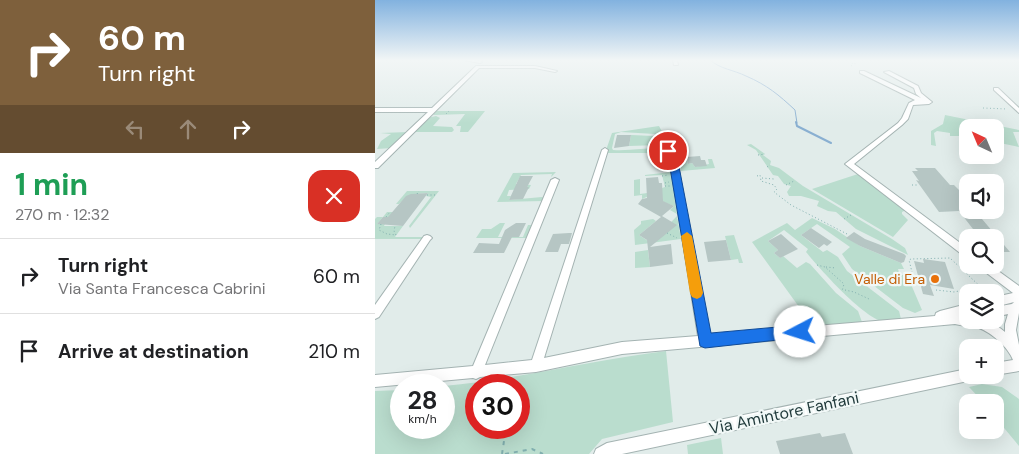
<!DOCTYPE html>
<meta charset="utf-8">
<style>
:root{--surface:#fff;--page:#f6f6f6;--text:#202124;--muted:#757577;--line:#e0e0e0}
body{margin:0;font-family:"DM Sans",sans-serif;background:var(--page);color:var(--text);height:100vh;display:flex;flex-direction:column;font-size:19px;white-space:nowrap}
*{box-sizing:border-box;margin:0}
p{font-size:16px;color:var(--muted)}
.icon{flex:none;width:28px;height:28px;fill:none;stroke:currentColor;stroke-width:2;stroke-linecap:round;stroke-linejoin:round}
.map{position:relative;flex:1;overflow:hidden}
.details{display:flex;flex-direction:column;background:var(--surface);width:375px}
.details>*{flex:none}
.guide{background:#7e603c;color:#fff;overflow:hidden}
.needle{width:32px;rotate:316deg}
.buttons{position:absolute;left:584px;top:119px;display:grid;gap:10px}
.buttons a{display:grid;place-items:center;width:45px;height:45px;border-radius:10px;background:var(--surface);box-shadow:0 5px 20px #0002;font-size:25px}
.speed{position:absolute;left:15px;top:374px;display:flex;gap:10px;font-size:25px;font-weight:700;text-align:center}
.speed>*{display:grid;place-content:center;width:65px;height:65px;border-radius:50%;background:var(--surface);box-shadow:0 5px 20px #0002;line-height:1}
.speed small{font-size:12px;font-weight:400}
.speed .limit{border:8px solid #d22;background:#fff;color:#111}
.pin{position:absolute;display:grid;place-items:center;width:42px;height:42px;color:#fff;margin:-21px;border:2px solid #fff;border-radius:50%;box-shadow:0 1px 5px #0007}
.me{position:absolute;width:55px;margin:-28px;rotate:265deg;stroke-linejoin:round;filter:drop-shadow(0 0 4px #0008)}
.turn{display:flex;align-items:center;gap:18px;height:105px;padding:0 15px;font-size:22px}
.turn .icon{width:65px;height:65px;stroke-width:2.5}
.turn b{display:block;font-size:35px;line-height:42px}
.lanes{display:flex;align-items:center;height:48px;padding:0 15px;background:#0003;justify-content:center;gap:25px;direction:ltr}
.lanes .off{opacity:.35}
.round{display:grid;place-items:center;flex:none;width:52px;height:52px;border-radius:15px;background:var(--page)}
.overview{display:flex;align-items:center;justify-content:space-between;height:85px;padding:0 15px}
h1{font-size:30px;font-weight:700;line-height:38px;color:#1e9e55}
ul{padding:0;list-style:none}
li{display:flex;align-items:center;gap:15px;height:75px;padding:0 15px;border-top:1px solid var(--line)}
li div{flex:1}
li b{display:block;font-size:19px}
li em{font-style:normal}
main{display:flex;flex:1;min-height:0}
.map>svg:first-child{display:block}
.green{fill:#baddce;fill-rule:evenodd}
.lines{fill:none;stroke-linecap:round;stroke-linejoin:round}
.stream-far1{stroke:#89afd1;stroke-width:1}
.stream{stroke:#89afd1;stroke-width:2}
.building{fill:#b6c6c4}
.minor-casing{stroke:#a4b3b2;stroke-width:2}
.path-far1{stroke:#81afaf;stroke-width:1;stroke-dasharray:1 2.5;stroke-linecap:butt}
.path{stroke:#81afaf;stroke-width:2;stroke-dasharray:4 5;stroke-linecap:butt}
.minor{fill:#fff;fill-rule:evenodd}
.route{fill:#1a73e8;stroke:#114b97}
.slow{fill:#f59e0b}
.food-dot{fill:#e8710a;stroke:#f1f8f7;stroke-width:2}
.labels{text-anchor:middle;dominant-baseline:central;stroke-width:4.5;stroke-linejoin:round;paint-order:stroke}
.food-label{font-size:14px;fill:#c56008;stroke:#f1f8f7;text-anchor:end}
.near-street-label{font-size:16px;fill:#213b3c;stroke:#f1f8f7}
</style>
<main>
<section class="details">
<div class="guide">
<div class="turn"><svg class="icon" aria-label="right" viewBox="0 0 24 24"><path d="M7 20v-9h11M14 6l5 5-5 5"/></svg><div><b>60 m</b>Turn right</div></div>
<div class="lanes"><svg class="icon off" aria-label="left" viewBox="0 0 24 24"><path d="M17 20v-9H6M10 6l-5 5 5 5"/></svg><svg class="icon off" aria-label="ahead" viewBox="0 0 24 24"><path d="M12 20V5M6 11l6-6 6 6"/></svg><svg class="icon" aria-label="right" viewBox="0 0 24 24"><path d="M7 20v-9h11M14 6l5 5-5 5"/></svg></div>
</div>
<div class="overview"><div><h1>1 min</h1><p>270 m · 12:32</p></div><a class="round" style="background:#d93025;color:#fff"><svg class="icon" aria-label="close" viewBox="0 0 24 24"><path d="M6 6l12 12M18 6L6 18"/></svg></a></div>
<ul>
<li><svg class="icon" aria-label="right" viewBox="0 0 24 24"><path d="M7 20v-9h11M14 6l5 5-5 5"/></svg><div><b>Turn right</b><p>Via Santa Francesca Cabrini</p></div><em>60 m</em></li>
<li><svg class="icon" aria-label="arrive" viewBox="0 0 24 24"><path d="M6 21V4h12l-3 4 3 4H6"/></svg><div><b>Arrive at destination</b></div><em>210 m</em></li>
</ul>
</section>
<div class="map">
<svg width="644" height="454" viewBox="0 0 644 454">
<rect width="100%" height="100%" fill="#e1ecea"/>
<g class="green">
<path d="M59,111H110L93,132H85L86,126H81L90,114L59,115L57,113Z"/>
<path d="M570,115L644,130V132H638L644,147L620,142V128L595,125V127L592,128L591,149L588,136H575V133L562,131L559,133L561,146L556,145V131L568,124Z"/>
<path d="M61,116L65,118L58,126L77,127L79,130L77,132H37L52,118Z"/>
<path d="M284,126L294,145L290,144L280,134L246,132L240,134L237,148L238,150C254,151 270,148 286,148L291,153H230L237,133Z"/>
<path d="M34,132L17,148L2,149L6,141L16,134L5,133Z"/>
<path d="M256,135L279,136L285,145L254,146Z"/>
<path d="M376,144L390,154L388,155L396,161L395,165L404,168L428,186L517,239L530,248L533,255L481,229L461,212L453,211L442,206L444,201L426,196H414L412,192L416,186L409,184L403,176L398,175L381,150L372,145Z"/>
<path d="M312,157L313,164L317,163L320,167L334,164L333,159H337L340,168L306,171L304,158Z"/>
<path d="M181,172L176,177L177,174L146,175L141,184L156,185L154,189L134,190L132,196H136L134,200L167,197L170,199L169,201L122,202L138,173Z"/>
<path d="M296,172L302,214L295,210L299,206L274,196L267,199V195L259,196V180L265,179V194L287,191V188L290,187L287,175L270,176V175Z"/>
<path d="M483,174L531,210L527,212V214L533,220L518,237L437,189Z"/>
<path d="M32,191H64L35,228L34,226L56,197L51,196L53,193C40,194 33,194 24,204H21Z"/>
<path d="M12,212H20L16,217H8L2,224H10L9,226H28L20,237H49L47,239H0V219L2,217H8Z"/>
<path d="M302,216L306,239L260,245L259,230L266,224V221L278,219L281,221L264,235L276,243Z"/>
<path d="M437,218L460,229L485,246L526,263L529,269H523L525,275H532L547,310L540,313L528,308L477,269L467,254L475,247L442,224L426,235L448,252L452,250L463,257L472,271L524,311L526,319C521,320 515,322 510,322C490,320 444,268 431,252L433,249L409,230L393,241L403,250L399,253L405,258L408,256L422,268L431,262L435,264L461,293L483,311L487,322L481,324L440,329L377,242L412,223L420,230Z"/>
<path d="M125,223H130L123,237H148L153,225H160L154,238H101L107,229H116Z"/>
<path d="M359,235L368,263H364L363,259L356,260L350,236Z"/>
<path d="M273,250L275,267L260,268V252Z"/>
<path d="M291,351L298,422L227,439L214,454H0V391L26,390V428H69V386C144,379 217,360 291,351ZM101,385H144V428H101Z"/>
<path d="M607,384L627,387L644,399V446L620,417V402H608L594,387Z"/>
<path d="M346,438L348,454H313L312,445Z"/>
</g>
<g class="lines">
<path class="stream-far1" d="M335,60C345,69 359,70 371,76C392,85 404,95 420,110L422,123"/>
<path class="stream" d="M421,122L422,126L456,143"/>
</g>
<g class="building">
<path d="M242,135H256L254,146L239,148Z"/>
<path d="M325,156L326,160H330L332,166L320,167L317,163L313,164L312,157Z"/>
<path d="M540,168H560L575,185H579L585,191H592V210H608L615,218L607,219L635,252H620V238H605L584,211L564,212L541,180L544,181L537,171H543Z"/>
<path d="M145,176H158L152,187H154L148,199L134,200Z"/>
<path d="M283,177L284,183H287L288,201L299,206L287,216L302,225L275,247L296,244L298,264L275,267L272,240L264,235L286,217L263,204L267,199L272,198L271,178Z"/>
<path d="M53,193L28,226L2,224L8,217H13L31,196L36,194Z"/>
<path d="M141,223H151L144,237H137L129,253H98L104,243L124,244L130,230Z"/>
<path d="M436,228L457,242L452,246L449,244L444,248L426,235Z"/>
<path d="M479,232L490,239L529,254L531,256L529,262L526,263L485,246L471,238Z"/>
<path d="M194,233H197L194,244H186L183,252H170L178,234Z"/>
<path d="M406,234L423,249L405,258L399,253L403,250L393,241Z"/>
<path d="M351,240L356,260L333,262L329,242Z"/>
<path d="M548,259L570,262L579,289L555,285L559,296L548,294L539,261L549,263Z"/>
<path d="M445,433L447,437L470,433L478,454H405L401,441Z"/>
</g>
<g class="lines">
<defs>
<g id="minor">
<path d="M89,60H101L107,62L105,63Z"/>
<path d="M298,60H302L303,65H299Z"/>
<path d="M101,66H160L182,71L180,72L160,68H104L3,168H0V162L53,112H0V108H57Z"/>
<path d="M485,71H489L546,98L541,94L539,88L509,72L514,71L543,86L546,93L557,102L554,104L538,105L533,119L527,125L479,164L592,248V256H589L470,164L523,123L527,118L534,103L540,100L485,73Z"/>
<path d="M619,88H623L644,108V113L619,90Z"/>
<path d="M230,148L233,150L169,358L247,342L323,336L294,156L290,151L293,149L295,150L301,156L335,335L560,316L561,313L565,311L592,304V320C609,320 617,321 630,332V324L633,314L620,317V307L637,304L639,302L620,307V297L638,293L605,268L603,265H615L644,286V313L641,330L644,345V371L620,375V363L638,360C633,347 617,333 604,328C596,326 588,326 580,324L247,354L161,372L105,377L101,379L98,378L0,387V375L98,366L176,180L180,178L184,180L110,365L157,360L227,150Z"/>
<path d="M52,235L55,236L57,238L55,240L4,317L0,319V305L49,236Z"/>
<path d="M592,369V375H599L597,379L593,381L247,454H219L221,449L232,443Z"/>
</g>
</defs>
<use href="#minor" class="minor-casing"/>
<g class="path-far1">
<path d="M476,66L478,65L477,63L482,64"/>
<path d="M608,108L632,109"/>
<path d="M71,114L74,111"/>
<path d="M383,155L390,154"/>
<path d="M392,167L395,165"/>
<path d="M287,176L293,175"/>
<path d="M382,176L385,175L386,181L399,185L402,189L399,192L416,205L474,235"/>
<path d="M387,178L399,179"/>
<path d="M290,183L294,182"/>
<path d="M411,185L419,181"/>
<path d="M537,185H544"/>
<path d="M290,186H295"/>
<path d="M42,194L44,191"/>
<path d="M52,195H61"/>
<path d="M11,217L15,212"/>
<path d="M469,219L476,215"/>
<path d="M6,224L4,230L12,234L21,235L19,231L20,226"/>
<path d="M292,233L302,238"/>
<path d="M442,265L450,267L469,284L467,291"/>
<path d="M451,267L461,268"/>
<path d="M538,276L534,260L536,259L575,258L611,292"/>
<path d="M470,290L479,292L494,299"/>
<path d="M561,290L579,292L604,287"/>
</g>
<g class="path">
<path d="M138,385L139,378"/>
<path d="M127,454L131,428"/>
<path d="M130,454L157,449L168,454"/>
</g>
<use href="#minor" class="minor"/>
</g>
<linearGradient id="sky" x2="0" y2="1"><stop stop-color="#82b2df"/><stop offset="0.49" stop-color="#f2f6f6"/><stop offset="1" stop-color="#f2f6f6" stop-opacity="0"/></linearGradient>
<rect width="644" height="123" fill="url(#sky)"/>
<path class="route" d="M293,148L296,149L302,156L336,333L425,325L430,327L432,332L430,337L330,348L325,346L293,156L288,151Z"/>
<path class="slow" d="M312,232L317,236L328,293L326,297L322,299L317,297L315,293L306,236Z"/>
<circle class="food-dot" cx="560" cy="279" r="5"/>
<g class="labels">
<g class="food-label">
<text x="550" y="279">Valle di Era</text>
</g>
<g class="near-street-label">
<text transform="translate(409 413) rotate(-12)">Via Amintore Fanfani</text>
</g>
</g>
</svg>
<div class="buttons">
<a><svg class="needle" viewBox="-14 -14 28 28"><path d="M0-13l5 13h-10z" fill="#e53935"/><path d="M0 13l5-13h-10z" fill="#757577"/></svg></a>
<a><svg class="icon" aria-label="sound" viewBox="0 0 24 24"><path d="M4 9h4l5-4v14l-5-4H4zM17 9q2 3 0 6"/></svg></a>
<a><svg class="icon" aria-label="search" viewBox="0 0 24 24"><circle cx="10" cy="10" r="6"/><path d="M15 15l6 6"/></svg></a>
<a><svg class="icon" aria-label="layers" viewBox="0 0 24 24"><path d="M12 4l9 5-9 5-9-5zM3 14l9 5 9-5"/></svg></a>
<a>+</a>
<a>−</a>
</div>
<div class="speed"><div>28<small>km/h</small></div><div class="limit">30</div></div>
<div class="pin" style="left:293px;top:151px;background:#d93025"><svg class="icon" aria-label="arrive" viewBox="0 0 24 24"><path d="M6 21V4h12l-3 4 3 4H6"/></svg></div>
<svg class="me" style="left:425px;top:332px" viewBox="-20 -20 40 40"><circle r="19" fill="#fff"/><path d="M0-13L10 11 0 6-10 11z" fill="#1a73e8"/></svg>
</div>
</main>
